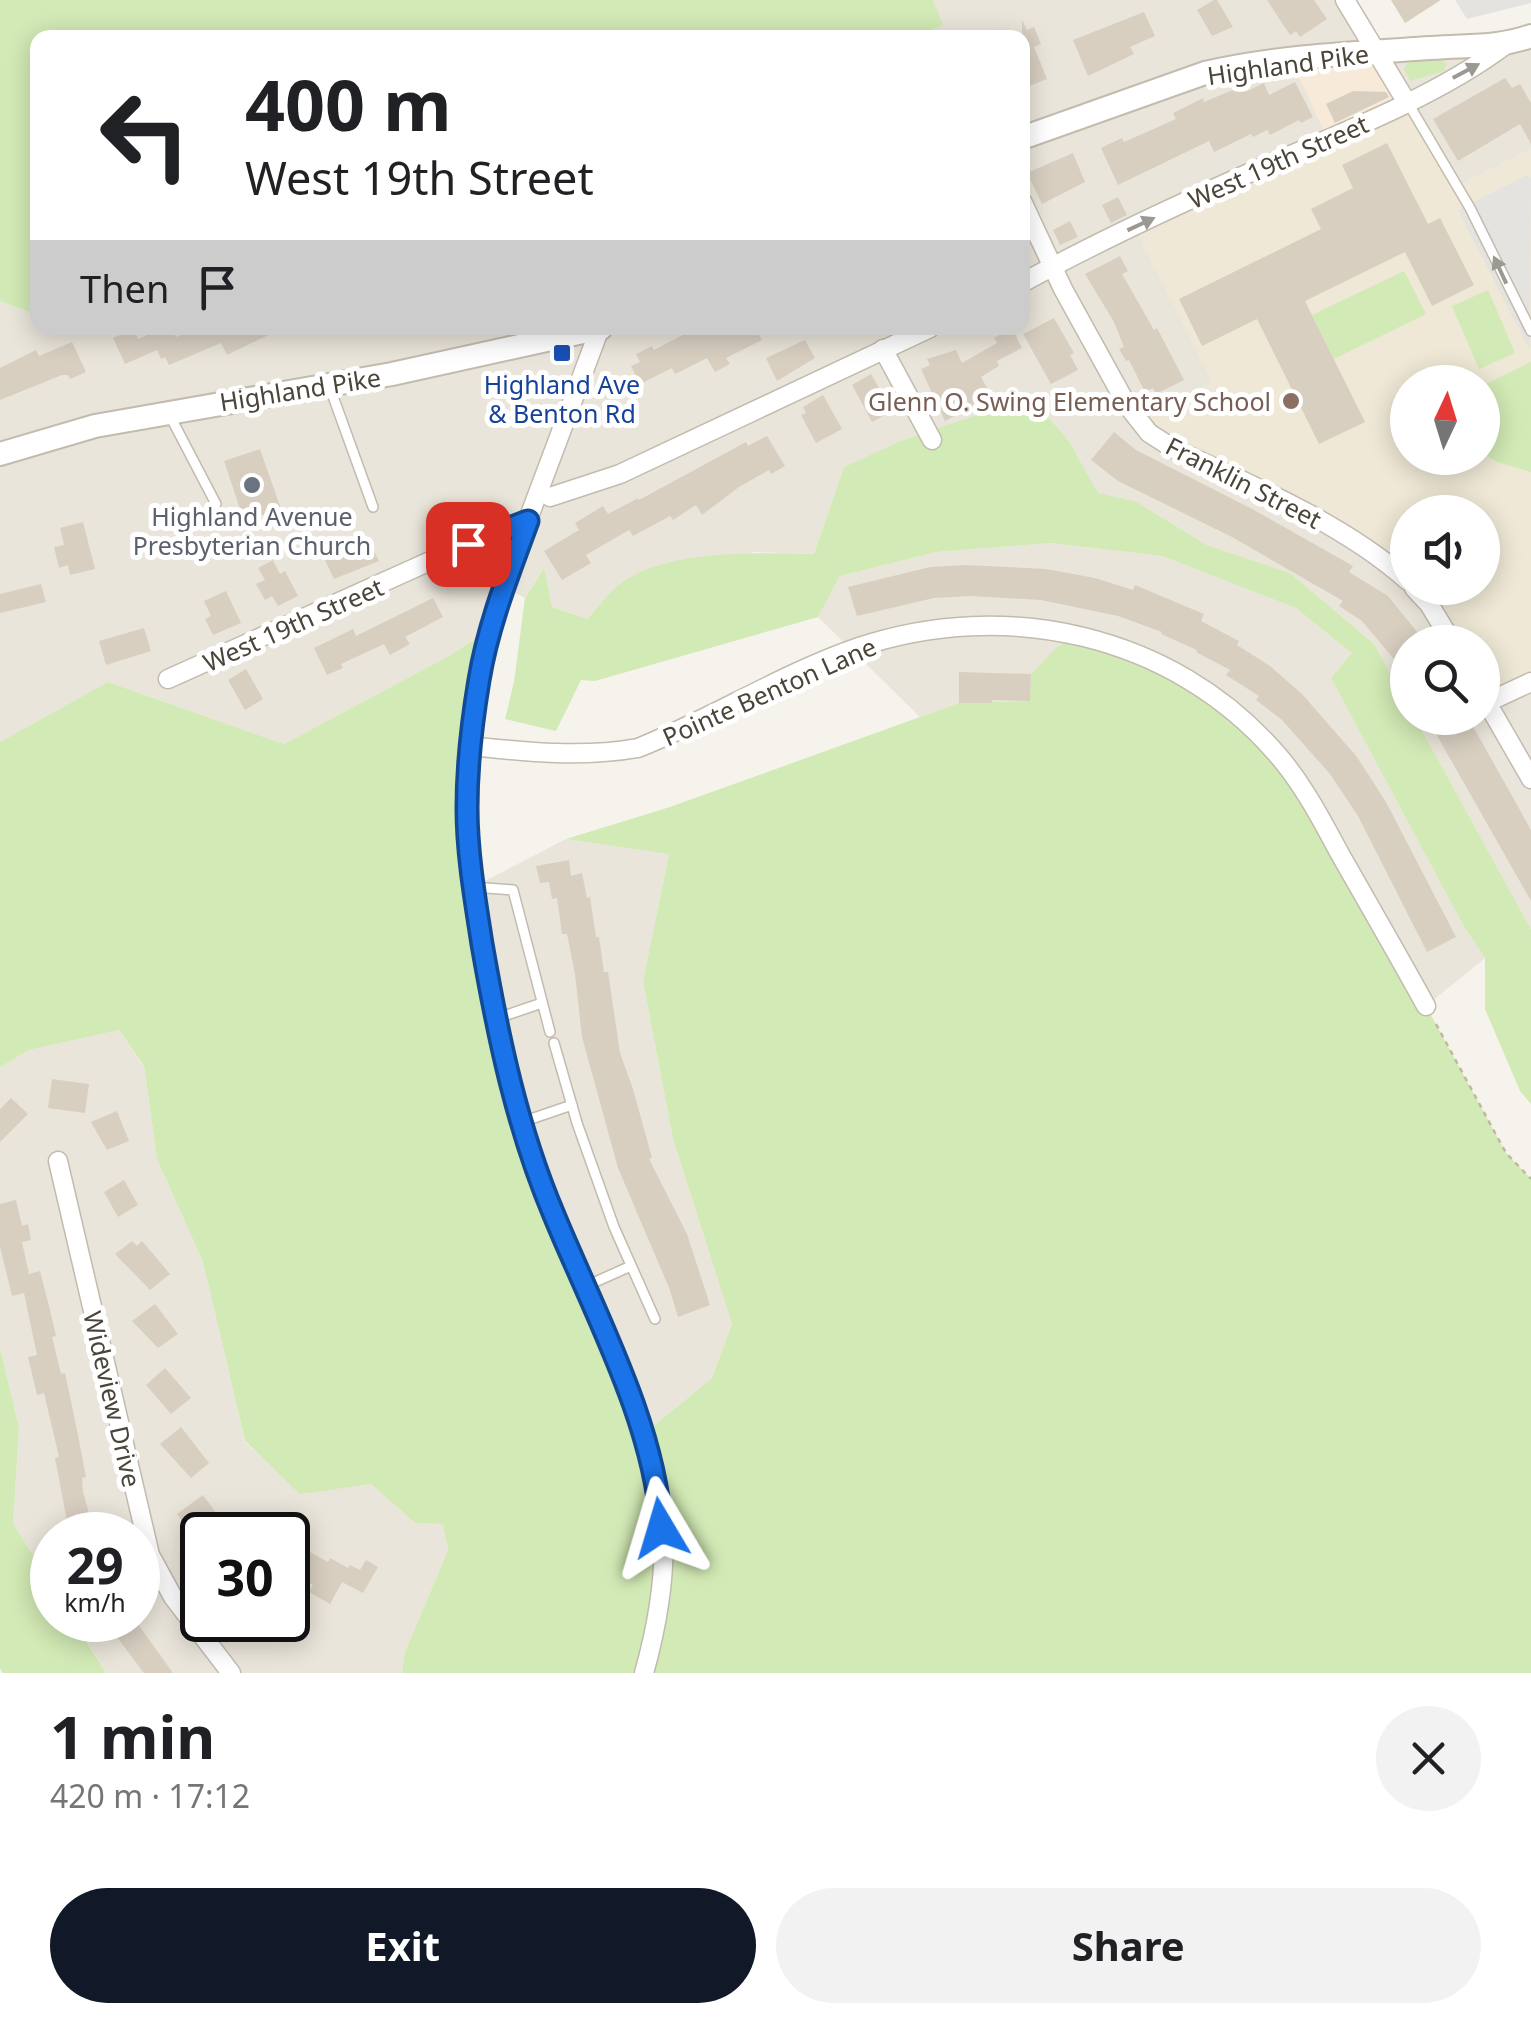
<!DOCTYPE html>
<meta charset="utf-8">
<style>
:root{--surface:#fff;--page:#f2f2f2;--text:#202124;--muted:#757577;--accent:#111827}
body{margin:0;font-family:"Noto Sans",sans-serif;background:var(--page);color:var(--text);height:100vh;display:flex;flex-direction:column;font-size:38px;white-space:nowrap}
*{box-sizing:border-box;margin:0}
p{font-size:32px;color:var(--muted)}
.icon{flex:none;width:55px;height:55px;fill:none;stroke:currentColor;stroke-width:2;stroke-linecap:round;stroke-linejoin:round}
.map{position:relative;height:1673px;overflow:hidden}
.side{display:flex;flex-direction:column;background:var(--surface);flex:1}
.side>*{flex:none}
.top-card{position:absolute;left:30px;top:30px;width:1000px;height:305px;border-radius:20px;box-shadow:0 5px 25px #0003;background:#fff;color:var(--text);overflow:hidden}
.needle{width:65px;rotate:4deg}
.controls{position:absolute;left:1390px;top:365px;display:grid;gap:20px}
.controls a{display:grid;place-items:center;width:110px;height:110px;border-radius:50%;background:var(--surface);box-shadow:0 5px 25px #0003;font-size:50px}
.speed{position:absolute;left:30px;top:1512px;display:flex;gap:20px;font-size:50px;font-weight:700;text-align:center}
.speed>*{display:grid;place-content:center;width:130px;height:130px;border-radius:50%;background:var(--surface);box-shadow:0 5px 25px #0003;line-height:1}
.speed small{font-size:25px;font-weight:400}
.speed .limit{border:5px solid #111;border-radius:15px;background:#fff;color:#111}
.pin{position:absolute;display:grid;place-items:center;width:85px;height:85px;color:#fff;margin:-42px;border-radius:20px;box-shadow:0 5px 15px #0006}
.me{position:absolute;width:110px;margin:-55px;rotate:353deg;stroke-linejoin:round;filter:drop-shadow(0 0 8px #0008)}
.turn{display:flex;align-items:center;gap:35px;height:210px;padding:0 50px;font-size:45px}
.turn .icon{width:130px;height:130px;stroke-width:2.5}
.turn b{display:block;font-size:70px;line-height:85px}
.then{display:flex;align-items:center;height:95px;padding:0 50px;background:#0003;gap:20px;font-size:38px}
.round{display:grid;place-items:center;flex:none;width:105px;height:105px;border-radius:52px;background:var(--page)}
.head{display:flex;align-items:center;justify-content:space-between;height:170px;padding:0 50px}
h1{font-size:60px;font-weight:700;line-height:75px}
.button{display:flex;gap:20px;margin-top:auto;padding:20px 50px}
.button a{flex:1;height:115px;border-radius:60px;background:var(--accent);color:#fff;font-size:40px;font-weight:700;line-height:115px;text-align:center}
.button a+a{background:var(--page);color:var(--text)}
.map>svg:first-child{display:block}
.residential{fill:#eae5da;fill-rule:evenodd}
.commercial{fill:#f7ead8}
.education{fill:#efe8d6;fill-rule:evenodd}
.green{fill:#d2eab5}
.parking{fill:#e5e3e0}
.building{fill:#d8cfc1}
.lines{fill:none;stroke-linecap:round;stroke-linejoin:round}
.service-casing{stroke:#c2bbae;stroke-width:12}
.minor-casing{stroke:#c2bbae;stroke-width:21}
.tertiary-casing{stroke:#c2bbae;stroke-width:26}
.path{stroke:#c4b79f;stroke-width:2.5;stroke-dasharray:5 5;stroke-linecap:butt}
.service{stroke:#fff;stroke-width:9}
.minor{stroke:#fff;stroke-width:18}
.tertiary{stroke:#fff;stroke-width:22}
.oneway{fill:#9c9892}
.route-casing{stroke:#114b97;stroke-width:25}
.route{stroke:#1a73e8;stroke-width:18}
.transit-dot{fill:#1a4fb4;stroke:#fff;stroke-width:4}
.education-dot{fill:#8d6e63;stroke:#fff;stroke-width:4}
.worship-dot{fill:#6b7280;stroke:#fff;stroke-width:4}
.labels{text-anchor:middle;dominant-baseline:central;stroke-width:10;stroke-linejoin:round;paint-order:stroke}
.street-label{font-size:25px;fill:#4b4439;stroke:#fff}
.transit-label{font-size:25px;fill:#164399;stroke:#fff}
.education-label{font-size:25px;fill:#785e54;stroke:#fff;text-anchor:end}
.worship-label{font-size:25px;fill:#5b616d;stroke:#fff}
</style>
<div class="map">
<svg width="1531" height="1673" viewBox="0 0 1531 1673">
<rect width="100%" height="100%" fill="#f6f3ec"/>
<g class="residential">
<path d="M933,0H1345L1377,52L1531,36V149L1457,187L1292,61L1328,139L1135,227L1213,383L1136,418L1393,568L1452,642H1408L1407,704L1374,644L1290,573L1207,545L1135,501L1098,493L1069,441L1030,398L902,441L844,467L814,554L754,552L621,583L587,619L552,607L543,569L525,598L504,587L491,629L447,657L284,744L108,682L0,742V301L37,315L38,328H1022V38L910,37L942,25Z"/>
<path d="M1051,543L1162,556L1296,608L1353,653L1331,678L1463,925L1485,958L1426,1006L1030,701L959,703L920,717L818,617L840,576L936,552Z"/>
<path d="M1531,682V929L1415,718H1482L1483,694Z"/>
<path d="M566,839L669,853L643,981L673,1139L732,1324L712,1378L645,1433L548,1201L473,887Z"/>
<path d="M119,1030L144,1067L157,1159L203,1262L245,1442L300,1493L371,1484L415,1523L443,1524L448,1550L405,1652L402,1673H106L74,1620H138V1535H52V1586L13,1523L19,1428L0,1347V1067L29,1050ZM202,1535H288V1620H202Z"/>
</g>
<path class="commercial" d="M1376,52L1406,101L1328,139L1292,61Z"/>
<path class="education" d="M1406,101L1457,187L1531,149V682L1483,694L1482,642H1452L1414,588H1482V512H1408L1407,581L1135,418L1213,383L1134,227ZM1408,382H1482V458H1408Z"/>
<g class="green">
<path d="M0,0H933L943,25L910,38H38L37,315L0,301Z"/>
<path d="M1440,58L1446,64L1444,71L1410,81L1404,69L1408,62Z"/>
<path d="M1404,271L1426,314L1334,359L1312,315Z"/>
<path d="M1488,290L1515,353L1479,369L1452,306Z"/>
<path d="M1531,362V472L1497,462L1483,453L1482,386Z"/>
<path d="M1030,397L1069,441L1098,493L1135,501L1207,545L1290,573L1374,644L1407,704L1408,718H1415L1531,929V1104L1520,1091L1485,1009V958L1463,925L1331,678L1352,653L1296,608L1162,556L1051,543L936,552L840,576L818,617L595,681L581,680L556,731L505,719L514,682L525,598L544,568L552,607L587,619C598,608 608,593 620,584C666,549 758,553 814,554L844,467L901,441Z"/>
<path d="M491,629L467,810L518,1113L645,1433L712,1378L732,1324L673,1139L643,981L669,854L566,839L670,807L959,703L1030,701L1031,674L1057,647L1080,635L1176,672L1277,753L1426,1006L1506,1153L1531,1179V1673H402L405,1652L448,1550L443,1524L415,1523L371,1484L300,1494L245,1441L203,1262L157,1159L144,1066L119,1030L29,1050L0,1067V742L108,682L284,744L447,657Z"/>
<path d="M0,1347L19,1428L13,1523L52,1586V1620H73L106,1673H3L0,1669Z"/>
</g>
<g class="parking">
<path d="M1455,0H1531V3L1467,19Z"/>
<path d="M1529,174L1531,179L1530,351L1458,210Z"/>
</g>
<g class="building">
<path d="M1214,0H1217L1233,27L1212,36L1197,10Z"/>
<path d="M1267,0H1314L1327,19L1300,37L1296,31L1290,35Z"/>
<path d="M1391,0H1441L1405,23Z"/>
<path d="M1144,12L1155,36L1130,47L1134,54L1088,76L1073,40Z"/>
<path d="M1022,20L1027,30L1034,27L1041,44L1034,47L1047,79L1022,89Z"/>
<path d="M1505,78L1512,88L1520,84L1531,103V144L1520,124L1458,161L1433,119Z"/>
<path d="M1295,82L1313,117L1301,123L1299,120L1270,135L1267,130L1253,137L1251,134L1214,152L1209,141L1118,185L1101,148L1122,138L1124,142L1176,119L1173,113L1203,98L1204,102L1242,86L1245,92L1264,83L1269,95Z"/>
<path d="M1353,91L1386,92L1389,97L1335,123L1326,104Z"/>
<path d="M1387,143L1428,224L1440,218L1474,285L1432,306L1405,252L1305,301L1365,422L1319,444L1257,319L1202,346L1179,299L1321,229L1311,209L1353,188L1342,165Z"/>
<path d="M1073,153L1085,182L1042,204L1027,173Z"/>
<path d="M1118,197L1127,215L1111,223L1102,205Z"/>
<path d="M1070,221L1078,237L1060,245L1053,230Z"/>
<path d="M1120,256L1128,271L1122,274L1154,330L1157,328L1184,380L1156,394L1153,388L1145,392L1129,360L1126,361L1119,349L1124,347L1114,322L1085,274Z"/>
<path d="M1054,318L1074,353L1070,355L1078,370L1051,384L1023,334Z"/>
<path d="M163,328H171L176,337L196,328H283L227,355L221,343L169,365L165,357L161,359L157,350L125,364L113,338L134,329L138,339Z"/>
<path d="M696,328H755L762,340L726,358L730,364L715,372L707,358L675,374L672,368L640,384L631,366L640,362L636,354L652,346L654,350Z"/>
<path d="M1012,328L1022,348L997,361L999,366L981,377L994,400L967,415L965,410L945,421L921,369L930,365L927,359L956,350L962,363L997,343L994,338Z"/>
<path d="M805,340L815,358L777,381L766,358Z"/>
<path d="M72,342L86,372L70,379L68,375H62L0,400V368L36,350L39,356Z"/>
<path d="M871,374L892,411L872,422L852,385Z"/>
<path d="M823,395L842,429L816,443L801,415L806,413L803,407Z"/>
<path d="M1114,432L1136,450L1254,510L1353,566L1349,572L1388,596L1418,633L1408,642V676L1362,621L1339,606L1343,601L1232,537L1118,481L1091,460Z"/>
<path d="M767,436L785,466L771,474L769,470L739,487L702,515L696,505L673,520L670,516L633,536L629,530L586,555L591,563L562,580L544,551L579,530L575,523L603,506L608,514L638,498L639,500L746,442L748,446Z"/>
<path d="M260,449L281,509L244,521L224,461Z"/>
<path d="M83,522L95,569L70,575L68,565L59,568L54,547L64,545L60,528Z"/>
<path d="M369,541L379,561L334,579L324,558Z"/>
<path d="M273,560L280,574L285,571L298,596L278,606L272,596L265,600L256,584L265,580L258,568Z"/>
<path d="M966,565L1046,569L1095,578L1133,590L1135,585L1204,614L1201,621L1239,641L1237,645L1270,666L1302,694L1357,757L1386,802L1456,937L1427,952L1358,816L1330,774L1282,720L1256,700L1259,696L1226,675L1230,670L1196,652L1197,650L1161,634L1162,632L1118,616L1041,600L971,596L934,598L857,616L848,587L930,567Z"/>
<path d="M41,584L46,602L0,613V594Z"/>
<path d="M226,591L241,623L213,635L205,619L211,616L204,601Z"/>
<path d="M433,598L443,617L405,637L410,644L390,655L384,644L341,664L343,668L327,675L314,648L353,629L356,636Z"/>
<path d="M144,628L151,651L106,665L99,641Z"/>
<path d="M246,669L263,699L245,710L228,680Z"/>
<path d="M959,672L1031,674L1030,701L992,700V703H959Z"/>
<path d="M1427,718H1468L1483,744L1531,830V901Z"/>
<path d="M569,860L571,876L582,873L587,898L590,897L596,937H599L604,972H608L620,1053L633,1089L652,1158L649,1159L687,1234L710,1305L678,1317L670,1290L618,1168L582,1037L575,974L567,934H562L557,898L552,899L549,882L540,883L536,866Z"/>
<path d="M52,1079L89,1084L85,1113L48,1108Z"/>
<path d="M11,1098L28,1114L0,1142V1109Z"/>
<path d="M117,1111L129,1141L107,1150L91,1122Z"/>
<path d="M124,1180L138,1205L118,1217L104,1192Z"/>
<path d="M16,1200L22,1226L28,1224L31,1240L22,1242L29,1274L40,1271L49,1306L56,1336L52,1337L61,1374L65,1373L78,1435L86,1477L82,1478L83,1492L91,1521L100,1519L104,1535H56V1529L68,1526L55,1458L59,1457L44,1393L37,1395L28,1357L37,1355L24,1293L12,1296L0,1247V1204Z"/>
<path d="M132,1241L137,1246L142,1241L170,1274L150,1290L115,1254Z"/>
<path d="M155,1304L178,1334L158,1348L132,1321Z"/>
<path d="M165,1368L191,1398L171,1414L146,1385Z"/>
<path d="M181,1427L209,1463L191,1478L160,1444Z"/>
<path d="M203,1495L222,1521L204,1534L196,1523L188,1529L177,1514Z"/>
<path d="M308,1551L328,1562L330,1558L348,1568L350,1565L360,1570L366,1560L378,1567L363,1593L342,1582L330,1604L309,1592L313,1585L295,1575Z"/>
<path d="M104,1620H135L173,1673H144Z"/>
</g>
<g class="lines">
<defs>
<g id="service">
<path d="M1408,103L1470,208L1531,331"/>
<path d="M330,388L373,507"/>
<path d="M169,414L216,504"/>
<path d="M473,887L513,890L550,1032"/>
<path d="M498,1018L542,1003"/>
<path d="M554,1043L577,1123L614,1227L655,1319"/>
<path d="M522,1122L572,1105"/>
<path d="M584,1287L631,1266"/>
</g>
<g id="minor">
<path d="M1345,0L1406,101"/>
<path d="M1022,201L1063,289L1127,405L1149,433L1174,449C1250,484 1346,525 1408,581"/>
<path d="M1022,283C1103,239 1187,200 1272,163C1347,131 1438,95 1504,46"/>
<path d="M600,328L503,586C482,659 466,734 467,810C468,856 475,901 483,946C497,1033 517,1119 549,1203C585,1298 640,1392 659,1493C670,1552 660,1616 644,1673"/>
<path d="M883,349L932,440"/>
<path d="M550,497L620,474L930,328"/>
<path d="M1414,588L1429,604L1452,642"/>
<path d="M168,679L468,544L529,521"/>
<path d="M1482,694L1531,779"/>
<path d="M1488,702L1531,682"/>
<path d="M470,746C527,752 581,758 638,748C713,718 783,673 859,647C1005,598 1172,634 1275,752C1302,782 1321,819 1340,854C1369,905 1398,955 1426,1006"/>
<path d="M58,1161L150,1555L173,1597L231,1673"/>
</g>
<g id="tertiary">
<path d="M1022,138L1205,73C1278,56 1356,53 1431,48C1466,45 1498,48 1531,36"/>
<path d="M0,454L95,426L392,374L601,328"/>
</g>
</defs>
<use href="#service" class="service-casing"/>
<use href="#minor" class="minor-casing"/>
<use href="#tertiary" class="tertiary-casing"/>
<path class="path" d="M1436,1024L1506,1153L1531,1179"/>
<use href="#service" class="service"/>
<use href="#minor" class="minor"/>
<use href="#tertiary" class="tertiary"/>
</g>
<defs><path id="oneway-solid" d="M-6-.8H1V-3.2L6.5 0L1 3.2V.8H-6Z" transform="scale(2.5)"/></defs>
<g class="oneway">
<use href="#oneway-solid" transform="translate(1466 71) rotate(-28)"/>
<use href="#oneway-solid" transform="translate(1141 224) rotate(-25)"/>
<use href="#oneway-solid" transform="translate(1500 270) rotate(-115)"/>
</g>
<g class="lines">
<defs>
<path id="route" d="M468,544L528,521C509,573 488,625 479,680C472,722 467,766 467,808C467,853 475,899 482,944C498,1036 517,1128 554,1215C593,1310 656,1426 661,1528"/>
</defs>
<use href="#route" class="route-casing"/>
<use href="#route" class="route"/>
</g>
<rect class="transit-dot" x="552" y="343" width="20" height="20" rx="5"/>
<circle class="education-dot" cx="1291" cy="401" r="10"/>
<circle class="worship-dot" cx="252" cy="485" r="10"/>
<g class="labels">
<g class="street-label">
<text transform="translate(1288 64) rotate(-8)">Highland Pike</text>
<text transform="translate(1278 161) rotate(-24)">West 19th Street</text>
<text transform="translate(300 389) rotate(-9)">Highland Pike</text>
<text transform="translate(1244 482) rotate(27)">Franklin Street</text>
<text transform="translate(293 624) rotate(-24)">West 19th Street</text>
<text transform="translate(769 691) rotate(-24)">Pointe Benton Lane</text>
<text transform="translate(113 1399) rotate(77)">Wideview Drive</text>
</g>
<g class="transit-label">
<text x="562" y="384">Highland Ave<tspan x="562" dy="29">&amp; Benton Rd</tspan></text>
</g>
<g class="education-label">
<text x="1271" y="401">Glenn O. Swing Elementary School</text>
</g>
<g class="worship-label">
<text x="252" y="516">Highland Avenue<tspan x="252" dy="29">Presbyterian Church</tspan></text>
</g>
</g>
</svg>
<div class="controls">
<a><svg class="needle" viewBox="-14 -14 28 28"><path d="M0-13l5 13h-10z" fill="#e53935"/><path d="M0 13l5-13h-10z" fill="#757577"/></svg></a>
<a><svg class="icon" aria-label="sound" viewBox="0 0 24 24"><path d="M4 9h4l5-4v14l-5-4H4zM17 9q2 3 0 6"/></svg></a>
<a><svg class="icon" aria-label="search" viewBox="0 0 24 24"><circle cx="10" cy="10" r="6"/><path d="M15 15l6 6"/></svg></a>
</div>
<div class="speed"><div>29<small>km/h</small></div><div class="limit">30</div></div>
<div class="pin" style="left:468px;top:544px;background:#d93025"><svg class="icon" aria-label="arrive" viewBox="0 0 24 24"><path d="M6 21V4h12l-3 4 3 4H6"/></svg></div>
<svg class="me" style="left:661px;top:1528px" viewBox="-20 -20 40 40"><path d="M0-17L14 15 0 8-14 15z" fill="#1a73e8" stroke="#fff" stroke-width="4"/></svg>
<div class="top-card">
<div class="turn"><svg class="icon" aria-label="left" viewBox="0 0 24 24"><path d="M17 20v-9H6M10 6l-5 5 5 5"/></svg><div><b>400 m</b>West 19th Street</div></div>
<div class="then">Then<svg class="icon" aria-label="arrive" viewBox="0 0 24 24"><path d="M6 21V4h12l-3 4 3 4H6"/></svg></div>
</div>
</div>
<section class="side">
<div class="head"><div><h1>1 min</h1><p>420 m · 17:12</p></div><a class="round"><svg class="icon" aria-label="close" viewBox="0 0 24 24"><path d="M6 6l12 12M18 6L6 18"/></svg></a></div>
<div class="button"><a>Exit</a><a>Share</a></div>
</section>
